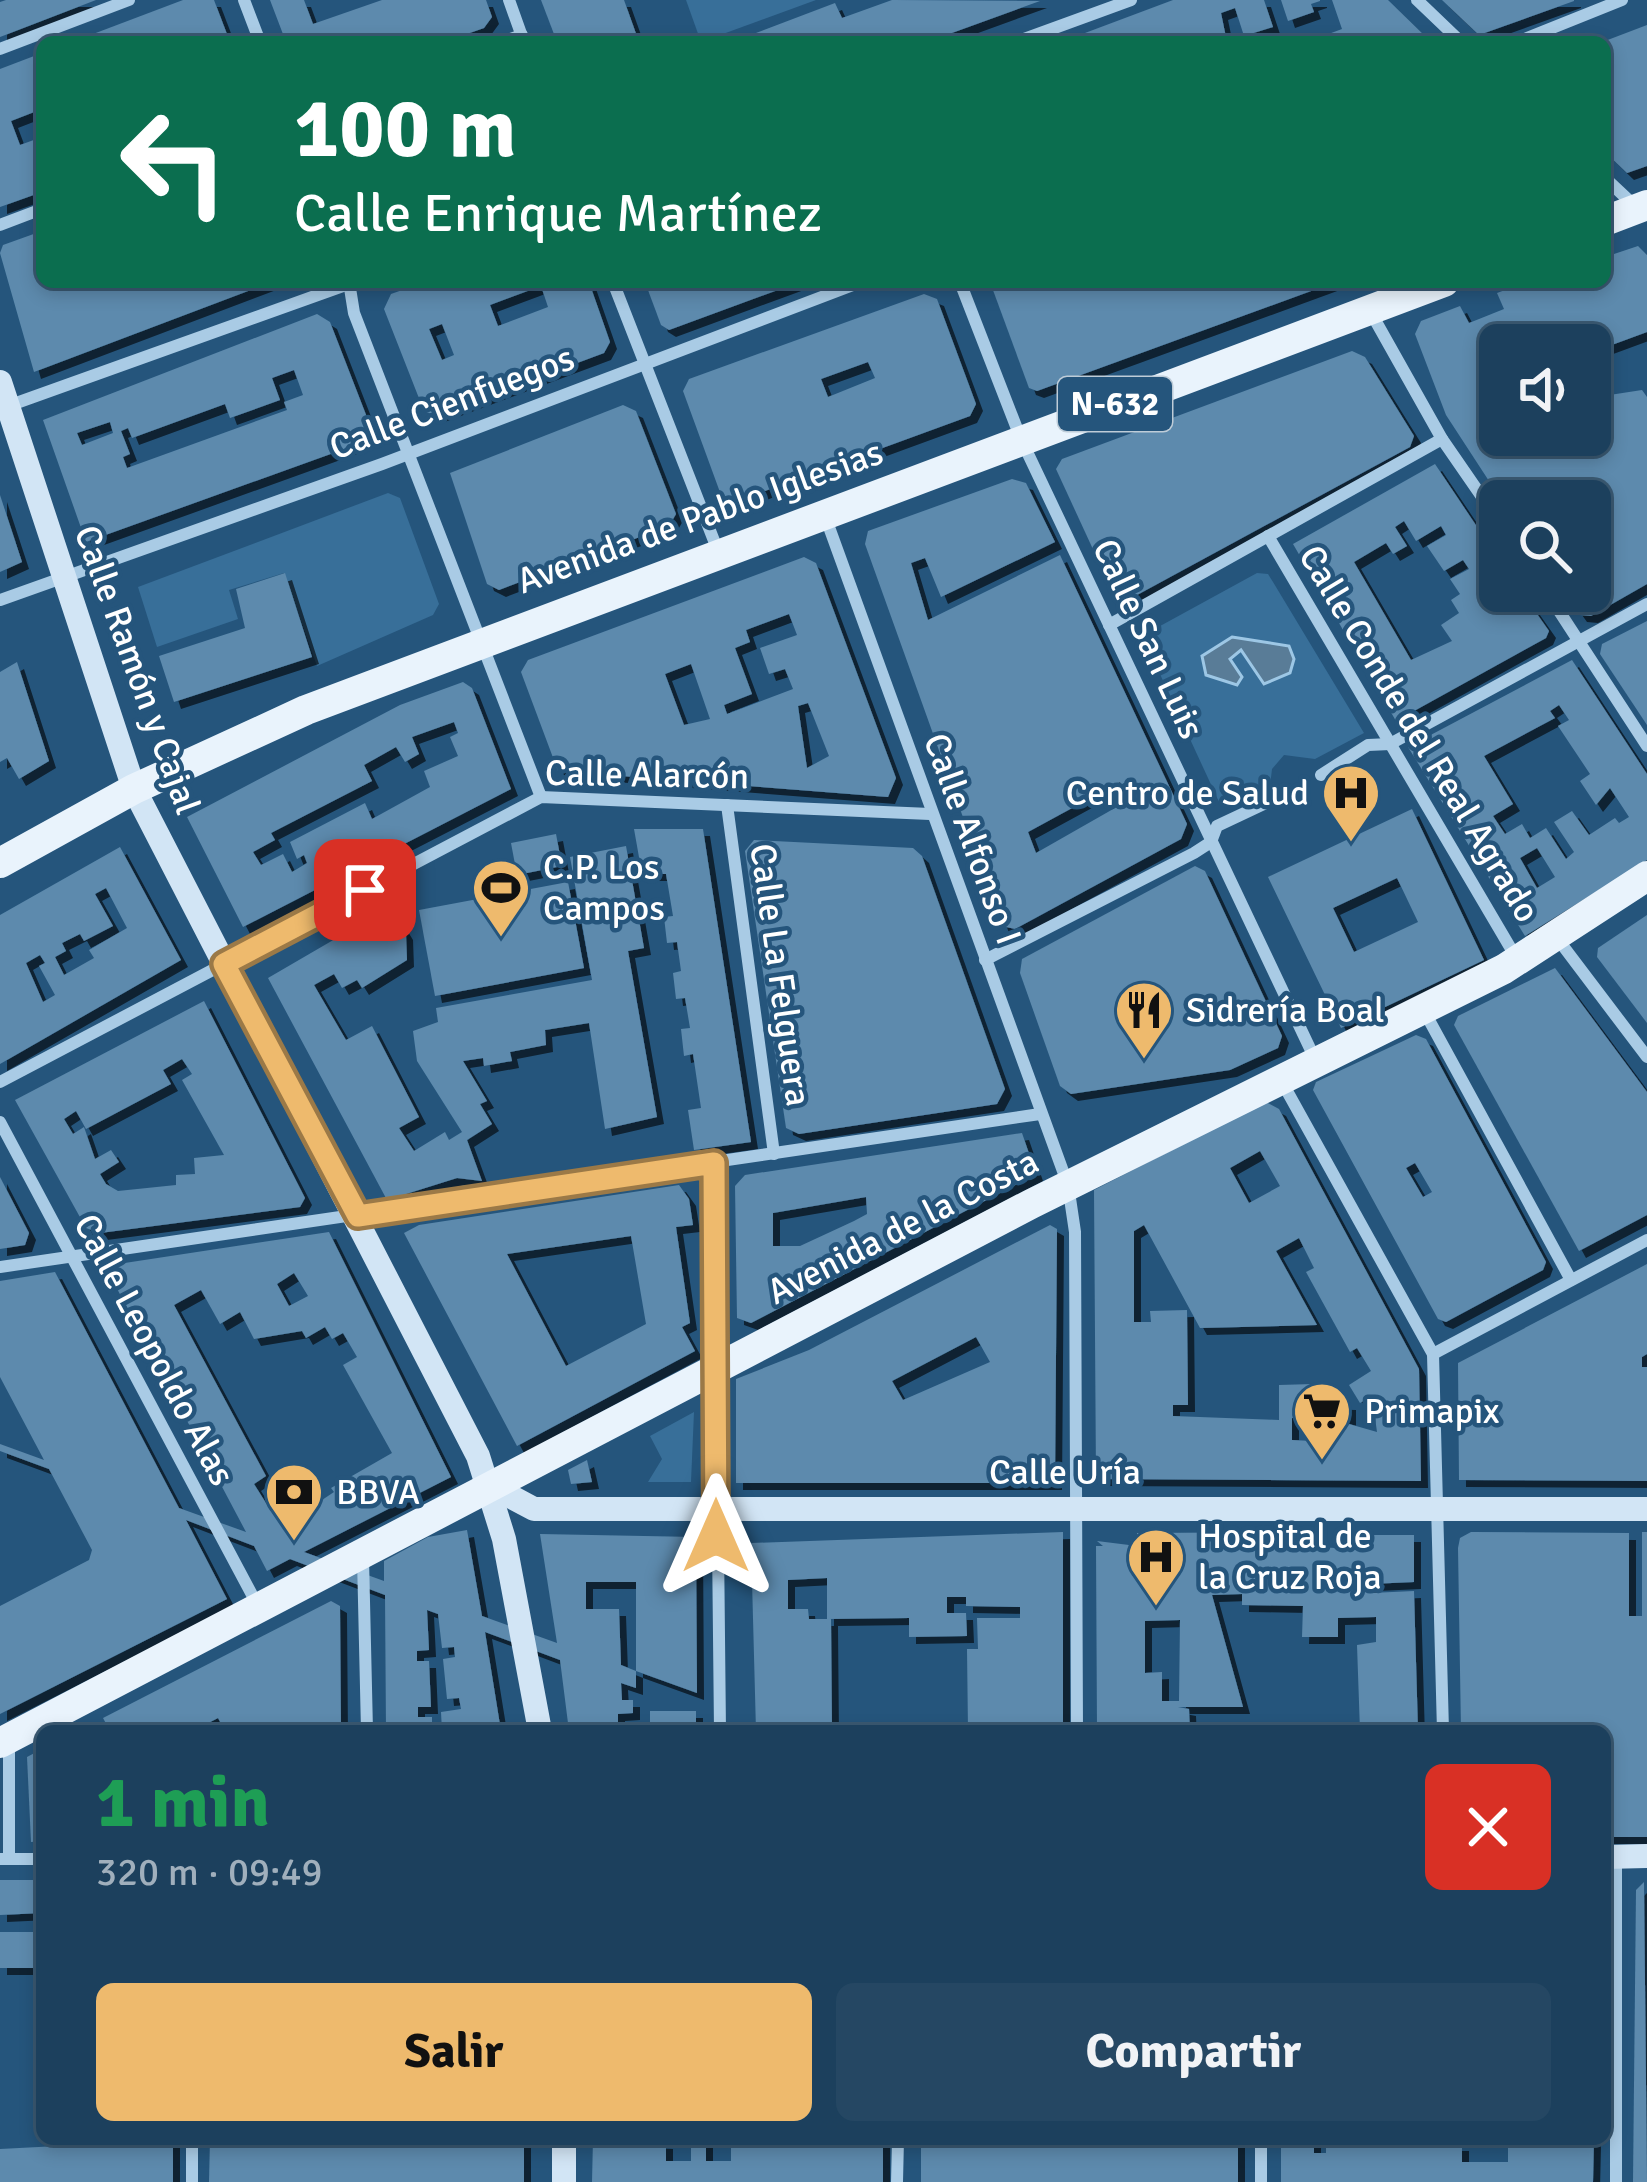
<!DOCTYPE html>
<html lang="es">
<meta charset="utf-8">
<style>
:root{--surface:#1c405d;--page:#254763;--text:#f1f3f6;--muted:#a0afbc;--line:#3a5972;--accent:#eeba6d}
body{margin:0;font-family:Signika,sans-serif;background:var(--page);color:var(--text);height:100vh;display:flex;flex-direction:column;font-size:45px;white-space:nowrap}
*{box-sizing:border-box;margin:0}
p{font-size:39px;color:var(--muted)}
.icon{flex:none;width:66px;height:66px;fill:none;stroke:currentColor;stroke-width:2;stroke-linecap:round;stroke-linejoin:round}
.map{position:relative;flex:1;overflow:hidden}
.details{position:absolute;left:36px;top:1725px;width:1575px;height:420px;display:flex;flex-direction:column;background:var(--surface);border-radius:18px;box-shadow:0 6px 18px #0003,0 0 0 3px var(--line)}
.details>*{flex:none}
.hud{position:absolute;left:36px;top:36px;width:1575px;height:252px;border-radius:18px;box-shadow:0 6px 18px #0003,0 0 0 3px var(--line);background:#0b6e4f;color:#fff;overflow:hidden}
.controls{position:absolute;left:1479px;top:324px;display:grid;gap:24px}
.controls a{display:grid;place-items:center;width:132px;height:132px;border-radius:18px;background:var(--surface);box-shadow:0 6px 18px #0003,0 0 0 3px var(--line);font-size:60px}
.pin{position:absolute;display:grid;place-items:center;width:102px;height:102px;color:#fff;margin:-51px;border-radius:24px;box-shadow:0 6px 18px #0006}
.me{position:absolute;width:132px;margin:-66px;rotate:0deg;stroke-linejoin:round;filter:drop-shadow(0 0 9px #0008)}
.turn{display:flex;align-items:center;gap:42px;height:252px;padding:0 60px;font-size:54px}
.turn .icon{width:156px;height:156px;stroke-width:2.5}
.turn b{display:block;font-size:84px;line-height:102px}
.round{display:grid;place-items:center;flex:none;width:126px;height:126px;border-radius:18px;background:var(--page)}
.head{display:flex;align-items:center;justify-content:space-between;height:204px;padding:0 60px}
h1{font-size:72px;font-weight:800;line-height:90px;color:#1e9e55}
.button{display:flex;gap:24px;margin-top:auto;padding:24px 60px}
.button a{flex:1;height:138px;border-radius:18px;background:var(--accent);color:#111;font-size:48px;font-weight:800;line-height:138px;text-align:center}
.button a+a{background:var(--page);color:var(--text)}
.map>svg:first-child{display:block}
.green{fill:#386f99}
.water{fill:#597c97;stroke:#9dc7e5;stroke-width:3}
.building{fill:#5d8aad;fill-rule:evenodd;filter:url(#shadow)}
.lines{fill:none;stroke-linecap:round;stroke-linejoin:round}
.street{stroke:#a9cbe5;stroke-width:12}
.secondary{stroke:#d2e5f5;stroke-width:24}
.primary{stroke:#e9f3fc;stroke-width:30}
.route-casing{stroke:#9b7947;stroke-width:30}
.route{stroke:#eeba6d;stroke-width:21}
.labels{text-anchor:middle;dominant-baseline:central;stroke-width:9;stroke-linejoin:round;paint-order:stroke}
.shield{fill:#25557c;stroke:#beccd8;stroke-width:3}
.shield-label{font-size:33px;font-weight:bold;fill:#fff}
.street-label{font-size:36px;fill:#fff;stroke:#25557c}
.poi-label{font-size:36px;fill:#fff;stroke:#25557c;text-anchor:start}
</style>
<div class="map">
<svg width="1647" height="2182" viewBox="0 0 1647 2182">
<defs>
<filter id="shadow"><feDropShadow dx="7" dy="7" stdDeviation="0" flood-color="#0009"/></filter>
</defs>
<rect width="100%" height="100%" fill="#25557c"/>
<g class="green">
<path d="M686,0H816L701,42Z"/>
<path d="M388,493L400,498L439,604L433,615L317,666L284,573L229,590L238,619L157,647L138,587Z"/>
<path d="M1257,573L1268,574L1273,582L1364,733L1315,759L1284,755L1272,769L1270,786L1228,807L1220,804L1147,646L1151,631Z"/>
<path d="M694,1412L691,1482H648L662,1459L650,1436Z"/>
</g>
<path class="water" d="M1232,637L1289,646L1294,659L1290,673L1264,684L1241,650L1230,659L1242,677L1237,685L1206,675L1202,656Z"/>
<g class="building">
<path d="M6,0H96L0,37V2Z"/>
<path d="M183,0H214L230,42H72Z"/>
<path d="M270,0H304L313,24L382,0H486L492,17L484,28L444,42H286Z"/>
<path d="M541,0H624L639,42H557Z"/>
<path d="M892,0L1040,1L927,42H732L835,3L842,18Z"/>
<path d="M1173,0H1264L1273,27L1244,36L1235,8L1221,13L1227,42H1061Z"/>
<path d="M1281,0H1320V1L1311,4L1314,12L1288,21Z"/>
<path d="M1332,0H1388L1426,37L1425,42H1307L1342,29Z"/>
<path d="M1442,0H1574V1L1479,35Z"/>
<path d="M1647,25V166L1627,173L1605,152V41Z"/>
<path d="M42,53V109L11,121L20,145L42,137V192L0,207V69Z"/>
<path d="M42,231V282H61L65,291L90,282L97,290L118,282H272L34,372L0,253L3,245Z"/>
<path d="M1638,246L1647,255V332L1590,353L1578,321L1567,325L1574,345H1500V435H1590V398L1642,390L1647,397V584L1591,616L1580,615L1563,591H1590V501H1502L1446,415L1415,334L1421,321L1460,306L1469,323L1504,309L1497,293L1527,282H1552L1555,289L1572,282H1605V257Z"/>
<path d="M425,282H589L610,342L604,353L435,416L424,411L384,309L391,294ZM541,286L548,307L498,326L490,305ZM442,324L454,355L442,360L429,329Z"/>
<path d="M645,282H797V283L669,330L661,325Z"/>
<path d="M990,282H1333V283L1037,391L1029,388Z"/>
<path d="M924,294L937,299L976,404L970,416L735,502L721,495L683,391L689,379ZM868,362L875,378L828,397L821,379Z"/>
<path d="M317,314L330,322L375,438L86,542L43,420ZM294,370L303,395L284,402L287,410L127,468L123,457L130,454L121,431L128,428L132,438L225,404L230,418L280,400L272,378ZM110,422L113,433L82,445L77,433Z"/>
<path d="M1352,351L1365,357L1414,436L1410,447L1126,601L1115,597L1056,469L1062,459Z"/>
<path d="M623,405L636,411L676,514L669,526L499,590L487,584L450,473Z"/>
<path d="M1435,464L1500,561V591H1521L1549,631L1546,638L1396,721L1293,544ZM1404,521L1416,541L1441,526L1446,535L1427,546L1444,571L1463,560L1469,569L1450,579L1460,594L1451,600L1459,613L1441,625L1452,641L1411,660L1354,562L1386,543L1393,554L1407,546L1395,527Z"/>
<path d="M1012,479L1026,483L1055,542L941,597L925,558L911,563L928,620L1060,555L1187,824L1181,839L1015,929L1002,926L865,544L868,531ZM1120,782L1129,800L1036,853L1028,832Z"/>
<path d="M0,495L22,562L0,572Z"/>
<path d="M804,557L816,563L896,778L888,797L558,771L521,672L528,660ZM789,614L797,635L760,648L769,674L785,669L793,689L727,714L724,705L752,694L735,648L750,642L746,630ZM691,664L710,719L684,725L665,674ZM808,703L829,756L807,768L798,706Z"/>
<path d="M285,573L312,657L174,702L159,656L245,628L236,589Z"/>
<path d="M1647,621V725L1600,654L1602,644Z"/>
<path d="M1572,660L1647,774V860L1525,936L1408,747ZM1559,705L1569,720L1558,726L1590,774L1580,781L1596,805L1610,788L1629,817L1619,823L1615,818L1589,835L1572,811L1554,822L1574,852L1566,859L1546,828L1530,838L1522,824L1505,834L1493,816L1513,804L1484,756L1555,718L1550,711ZM1537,848L1555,877L1537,888L1520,858Z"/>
<path d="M17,662L49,761L19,779L7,758L0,762V672Z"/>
<path d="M463,682L472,688L511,789L243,927L187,817L400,705ZM454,722L458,733L450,737L458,756L424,771L430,787L372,819L365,803L290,842L297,859L304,855L307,863L292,872L283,854L261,865L253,852L275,840L271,833L372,781L364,765L396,747L405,762L419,754L412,737Z"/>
<path d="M1412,809L1484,960L1341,1028L1268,877ZM1397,878L1418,922L1354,952L1333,908Z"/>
<path d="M634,829H703L751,1142L694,1150L688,1110L701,1108L693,1054L684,1056L681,1029L690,1028L685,998L676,999L673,973L681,971L677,942L667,943L664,917L673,916L666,874H642Z"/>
<path d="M556,834L562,866L517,875L511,843Z"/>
<path d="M754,840L913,848L922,856L1005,1089L997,1104L799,1134L786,1128L745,851Z"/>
<path d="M626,846L644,948L628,951L657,1117L605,1129L589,1023L545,1030L546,1045L510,1052L512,1061L484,1066L483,1058L463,1061L487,1101L480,1104L492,1124L467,1140L482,1181L457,1178L387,1200L268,978L390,907L406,933L407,960L362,988L357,980L342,988L334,974L314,985L346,1040L372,1026L419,1117L399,1128L414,1151L445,1132L449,1140L462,1132L417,1061L413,1031L438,1022L436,1008L592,980L570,857Z"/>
<path d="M120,847L181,960L0,1064V915ZM106,888L127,928L89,950L94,958L64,975L55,957L66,951L62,943L80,934L84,941L113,926L95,894ZM40,955L45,963L39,966L55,995L43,1002L26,963Z"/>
<path d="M1195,866L1205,871L1282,1036L1278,1048L1230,1070L1071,1094L1060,1086L1020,973L1022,959Z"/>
<path d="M568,882L584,968L435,996L419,910Z"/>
<path d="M1647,915V1023L1597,957L1598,948Z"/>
<path d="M1555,968L1647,1092V1215L1579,1251L1454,1025L1458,1016Z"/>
<path d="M204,1001L305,1198L300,1207L100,1233L86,1228L15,1100ZM182,1059L192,1074L182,1080L224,1155L194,1158L195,1174L176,1175V1185L118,1191L106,1184L100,1174L119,1162L111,1150L95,1159L84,1127L73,1134L64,1119L76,1111L86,1129L171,1084L163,1070Z"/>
<path d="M1416,1035L1426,1039L1546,1262L1543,1270L1446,1322L1438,1319L1313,1090L1316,1082ZM1415,1163L1432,1192L1423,1197L1406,1168Z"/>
<path d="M1266,1102L1279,1109L1419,1369L1421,1481L1096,1479L1094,1190ZM1260,1151L1280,1186L1249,1203L1230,1168ZM1144,1225L1200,1328L1317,1325L1276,1251L1299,1238L1314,1268L1306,1272L1350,1352L1357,1348L1371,1371L1349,1385L1360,1403L1372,1396L1377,1432L1349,1424V1403L1313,1402V1384L1279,1385V1420L1173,1416V1405H1188L1187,1310L1150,1311L1151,1322H1134V1231ZM1292,1418L1313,1419V1441L1292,1440Z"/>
<path d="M1022,1133L1036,1174L751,1323L737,1318L735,1186L745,1175ZM866,1197L867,1214L854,1221L800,1246H773V1213Z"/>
<path d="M0,1177L29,1233L25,1245L0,1249Z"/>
<path d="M679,1185L689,1199L693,1225L676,1227L690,1323L682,1327L695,1351L517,1446L404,1233L419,1225ZM631,1236L646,1324L566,1366L507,1254Z"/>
<path d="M1050,1225L1057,1229L1055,1483H736V1379L809,1350ZM976,1337L990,1362L903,1400L892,1381Z"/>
<path d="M329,1232L451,1477L304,1552L384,1581V1561L428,1537L467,1530L482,1616L557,1643L540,1534L696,1537L697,1693L636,1671V1582H586V1609H619L621,1665L636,1671V1688L621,1683L622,1700H633V1713L618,1714V1731H569L560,1660L485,1632L501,1731H442L441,1712L461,1709L459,1698L447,1699L443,1659L455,1657L454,1647L442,1648L438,1614L427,1610L429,1650L417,1651V1661H429L431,1707H418V1717H432V1731H386L385,1595L290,1559L267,1571L254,1546L186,1520L227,1599L0,1714V1606L89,1560L92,1550L49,1469L0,1451V1444L44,1460L0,1377V1281L55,1272L179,1508L246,1532L105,1266ZM294,1273L308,1296L289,1306L277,1284ZM201,1290L220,1324L240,1312L254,1339L302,1331L306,1338L325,1327L332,1339L343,1333L357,1357L343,1365L392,1453L331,1488L334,1492L322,1500L310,1483L282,1500L291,1516L283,1522L274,1509L271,1511L254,1484L266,1476L174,1305Z"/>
<path d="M1647,1264V1354L1642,1357V1367H1647V1481L1459,1480L1458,1363Z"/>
<path d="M587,1460L592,1482L571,1484L568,1470Z"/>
<path d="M1063,1532V1731H968L967,1649H978L977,1618H1020V1607L966,1606V1597H947V1613H966L967,1636L909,1637V1618L827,1619V1578L788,1580V1609H808L809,1619H831L832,1731H756L751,1543Z"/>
<path d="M1302,1532V1546L1335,1548H1369V1535H1414V1582L1370,1584L1371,1593L1414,1591L1418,1731H1360L1357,1645L1376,1642V1617L1338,1618V1637H1302L1303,1606L1242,1605V1594L1212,1595L1243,1707H1178L1189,1709L1190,1731H1097L1096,1546H1103L1097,1541L1137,1546V1533ZM1180,1620L1179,1701H1162V1672L1145,1673V1621Z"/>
<path d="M1642,1532H1647V1837H1605V1731H1461L1458,1548L1460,1538L1471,1532L1629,1533V1616H1642Z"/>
<path d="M331,1601L340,1606L341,1731H225L218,1718L193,1731H110L103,1718Z"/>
<rect x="650" y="1711" width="46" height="20"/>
<path d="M42,1749V1841L31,1842L27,1757Z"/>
<path d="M0,1880H42V1913L0,1915Z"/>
<path d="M1644,1882L1647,2182H1633L1636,1890Z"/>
<rect x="0" y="1932" width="42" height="36"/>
<path d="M58,2139H105V2147L112,2148L124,2147V2139H173V2182H0V2149L58,2146Z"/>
<path d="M210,2139H524V2182H209Z"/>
<path d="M593,2139L666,2142V2161H691V2139H706V2161H731V2143L719,2139H816L815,2147H837V2139H883V2182H592Z"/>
<rect x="921" y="2139" width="317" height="43"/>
<path d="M1281,2139H1314V2153H1326V2139H1437V2144H1462V2162H1508V2139H1594L1593,2182H1281Z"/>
</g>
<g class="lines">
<g class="street">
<path d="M244,0L260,42"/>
<path d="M509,0L524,42"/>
<path d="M1417,0L1461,42"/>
<path d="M502,42L522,35"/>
<path d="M1016,42L1131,0"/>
<path d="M1517,42L1622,0"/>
<path d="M0,49L129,0"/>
<path d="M1605,178L1637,208"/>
<path d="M0,225L42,209"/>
<path d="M349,282L354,313L541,797"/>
<path d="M613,282L718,551"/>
<path d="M960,282L1021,439L1315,1059"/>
<path d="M1370,311L1442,439L1500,523"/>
<path d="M8,406L354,282"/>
<path d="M825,516L1068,1185L1075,1232L1077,1731"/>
<path d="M1268,536L1517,959"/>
<path d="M1546,591L1647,746"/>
<path d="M0,600L382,464L861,282"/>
<path d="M1109,625L1442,439"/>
<path d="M1321,775L1368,745L1390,744L1647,604"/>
<path d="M727,805L774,1154"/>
<path d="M1557,938L1647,1057"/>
<path d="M985,960L1194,853L1211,842L1217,826L1281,796"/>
<path d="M1423,1009L1571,1280"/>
<path d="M0,1082L541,797L930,814"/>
<path d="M1282,1082L1433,1354L1443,1731"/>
<path d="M0,1122L258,1606"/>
<path d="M714,1163L720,1731"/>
<path d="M0,1267L1040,1114"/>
<path d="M1433,1354L1647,1240"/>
<path d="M363,1558L367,1731"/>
<path d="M9,1740V1859"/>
<path d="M0,1859H42"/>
<path d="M1261,2139V2182"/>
<path d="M192,2182V2139"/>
<path d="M897,2182L898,2139"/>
<path d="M1616,2182V1858"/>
</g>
<g class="secondary">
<path d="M0,382L134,789L478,1456L504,1539L540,1731"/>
<path d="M489,1485L534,1509H1647"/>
<path d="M1605,1857L1647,1856"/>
<path d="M564,2139V2182"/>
</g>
<g class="primary">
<path d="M1605,221L1647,205"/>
<path d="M0,863L134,789L306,710L1444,282"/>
<path d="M0,1743L1031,1204L1504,969L1647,876"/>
</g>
</g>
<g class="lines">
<defs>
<path id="route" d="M365,890L224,964L358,1216L714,1163L716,1536"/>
</defs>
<use href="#route" class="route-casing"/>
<use href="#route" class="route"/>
</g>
<defs>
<symbol id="hospital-pin" viewBox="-11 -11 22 30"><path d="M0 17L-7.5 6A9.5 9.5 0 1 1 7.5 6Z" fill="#eeba6d" stroke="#25557c"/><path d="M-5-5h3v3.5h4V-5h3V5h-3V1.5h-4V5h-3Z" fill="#111"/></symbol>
<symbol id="stadium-pin" viewBox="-11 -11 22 30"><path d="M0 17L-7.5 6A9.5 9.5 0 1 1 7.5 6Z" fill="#eeba6d" stroke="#25557c"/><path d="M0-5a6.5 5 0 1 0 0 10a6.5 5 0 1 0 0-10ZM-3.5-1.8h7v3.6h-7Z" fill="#111"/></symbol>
<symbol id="restaurant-pin" viewBox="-11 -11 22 30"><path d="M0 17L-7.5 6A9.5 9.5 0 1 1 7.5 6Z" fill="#eeba6d" stroke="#25557c"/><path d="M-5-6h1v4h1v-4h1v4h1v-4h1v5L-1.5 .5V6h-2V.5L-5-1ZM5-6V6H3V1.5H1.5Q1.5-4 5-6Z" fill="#111"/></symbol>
<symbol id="supermarket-pin" viewBox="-11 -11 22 30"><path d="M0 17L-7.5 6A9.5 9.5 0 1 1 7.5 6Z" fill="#eeba6d" stroke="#25557c"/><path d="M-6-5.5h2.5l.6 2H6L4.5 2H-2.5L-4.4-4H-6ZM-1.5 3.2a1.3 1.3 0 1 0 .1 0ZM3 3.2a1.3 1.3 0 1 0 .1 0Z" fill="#111"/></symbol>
<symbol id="bank-pin" viewBox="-11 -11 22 30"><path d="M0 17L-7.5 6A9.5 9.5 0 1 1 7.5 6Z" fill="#eeba6d" stroke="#25557c"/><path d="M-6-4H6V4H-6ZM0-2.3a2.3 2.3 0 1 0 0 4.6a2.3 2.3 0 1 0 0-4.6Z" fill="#111"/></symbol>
</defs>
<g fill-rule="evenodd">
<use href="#hospital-pin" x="1318" y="760" width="66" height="90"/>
<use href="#stadium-pin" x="468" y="855" width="66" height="90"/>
<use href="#restaurant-pin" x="1111" y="977" width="66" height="90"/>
<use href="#supermarket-pin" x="1289" y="1378" width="66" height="90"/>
<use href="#bank-pin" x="261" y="1459" width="66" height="90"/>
<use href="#hospital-pin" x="1123" y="1524" width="66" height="90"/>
</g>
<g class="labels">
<rect class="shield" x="1058" y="377" width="114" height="54" rx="9"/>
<g class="shield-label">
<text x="1115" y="404">N-632</text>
</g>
<g class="street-label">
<text transform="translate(452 403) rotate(-21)">Calle Cienfuegos</text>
<text transform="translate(700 517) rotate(-20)">Avenida de Pablo Iglesias</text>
<text transform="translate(1148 639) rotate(65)">Calle San Luis</text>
<text transform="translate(137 670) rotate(70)">Calle Ramón y Cajal</text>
<text transform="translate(1419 734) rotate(59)">Calle Conde del Real Agrado</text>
<text transform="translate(647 775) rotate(1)">Calle Alarcón</text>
<text transform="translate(972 839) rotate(70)">Calle Alfonso I</text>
<text transform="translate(780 975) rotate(82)">Calle La Felguera</text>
<text transform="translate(903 1227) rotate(-27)">Avenida de la Costa</text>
<text transform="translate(154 1350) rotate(62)">Calle Leopoldo Alas</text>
<text x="1065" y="1472">Calle Uría</text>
</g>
<g class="poi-label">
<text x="1309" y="793" text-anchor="end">Centro de Salud</text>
<text x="543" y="867">C.P. Los<tspan x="543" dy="41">Campos</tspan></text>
<text x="1186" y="1010">Sidrería Boal</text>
<text x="1364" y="1411">Primapix</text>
<text x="336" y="1492">BBVA</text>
<text x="1198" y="1536">Hospital de<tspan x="1198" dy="41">la Cruz Roja</tspan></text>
</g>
</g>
</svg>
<div class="controls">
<a><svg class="icon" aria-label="sound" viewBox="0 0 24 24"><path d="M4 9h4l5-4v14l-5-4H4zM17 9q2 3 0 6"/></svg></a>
<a><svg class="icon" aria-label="search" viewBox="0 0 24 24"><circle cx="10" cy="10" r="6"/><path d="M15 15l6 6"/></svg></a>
</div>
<div class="pin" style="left:365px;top:890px;background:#d93025"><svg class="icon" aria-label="arrive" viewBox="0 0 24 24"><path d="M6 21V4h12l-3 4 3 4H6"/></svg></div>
<svg class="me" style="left:716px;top:1536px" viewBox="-20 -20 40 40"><path d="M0-17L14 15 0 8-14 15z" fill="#eeba6d" stroke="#fff" stroke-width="4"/></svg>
<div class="hud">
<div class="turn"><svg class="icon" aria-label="left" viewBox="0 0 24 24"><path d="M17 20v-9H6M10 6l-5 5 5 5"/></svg><div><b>100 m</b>Calle Enrique Martínez</div></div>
</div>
<section class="details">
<div class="head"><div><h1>1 min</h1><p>320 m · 09:49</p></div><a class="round" style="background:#d93025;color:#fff"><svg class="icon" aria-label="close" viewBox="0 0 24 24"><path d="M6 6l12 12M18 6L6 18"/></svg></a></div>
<div class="button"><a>Salir</a><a>Compartir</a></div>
</section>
</div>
